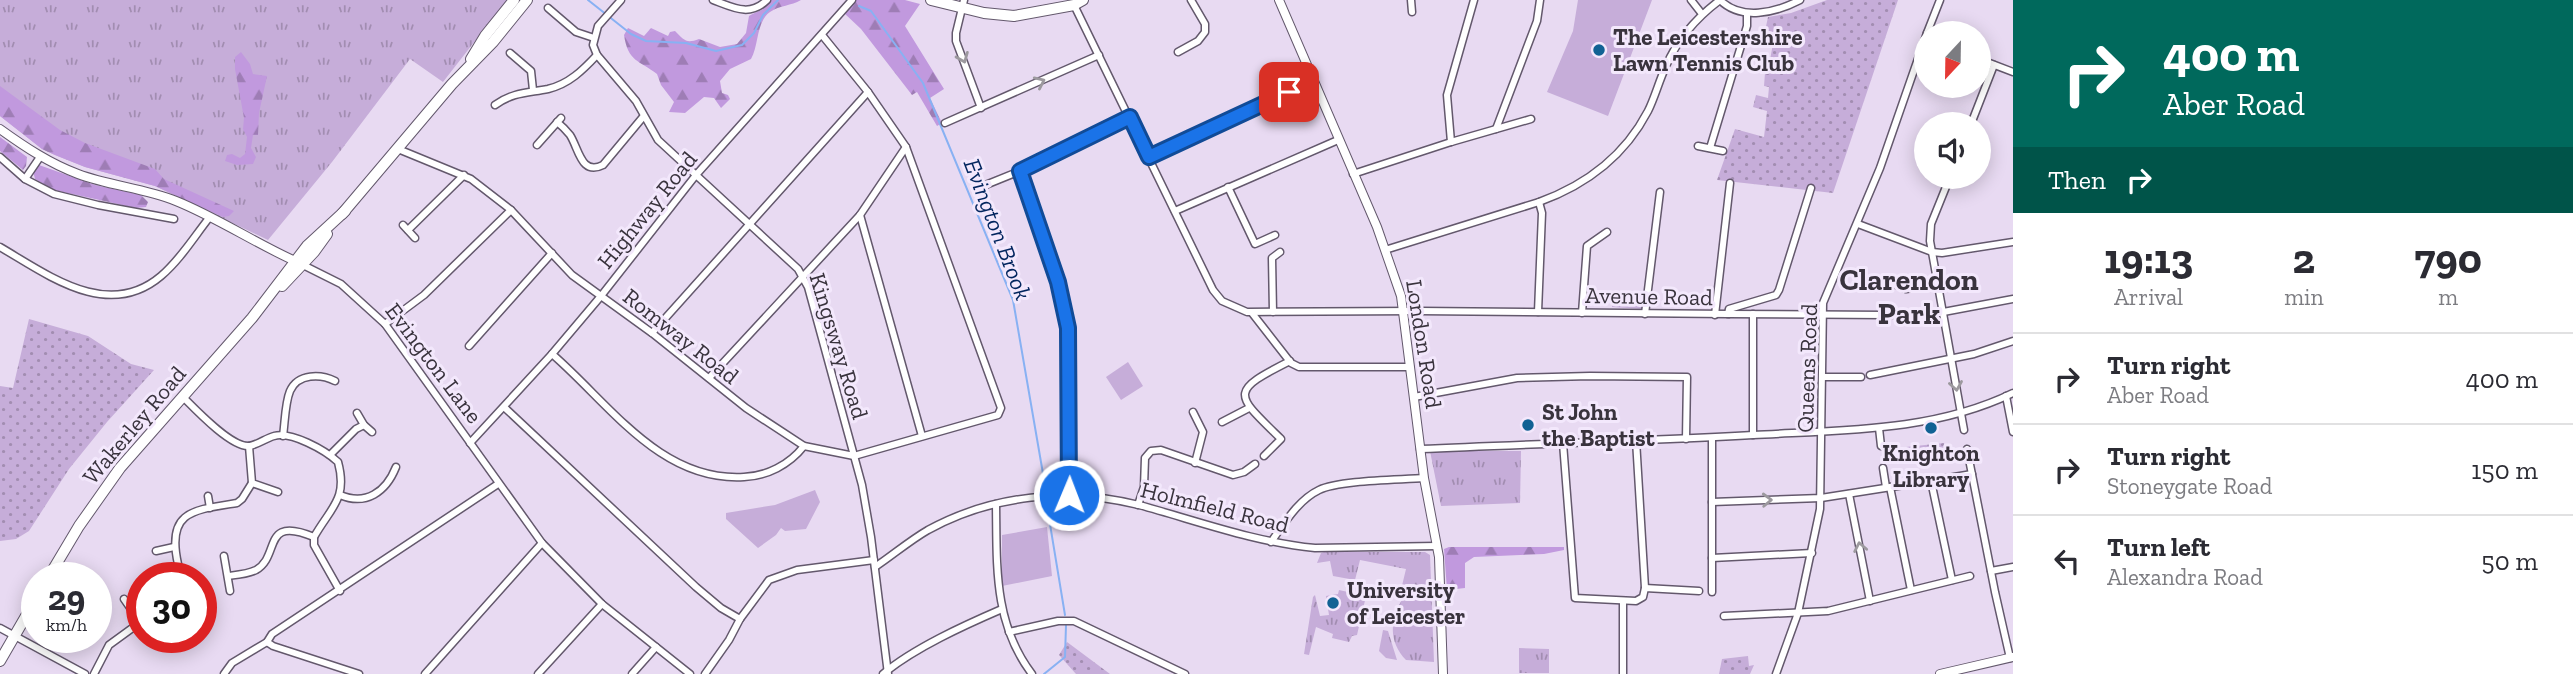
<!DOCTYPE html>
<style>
:root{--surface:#fff;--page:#f7f7f7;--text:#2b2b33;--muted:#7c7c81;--line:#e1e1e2}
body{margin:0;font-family:"Zilla Slab",serif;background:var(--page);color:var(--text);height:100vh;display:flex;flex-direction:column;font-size:26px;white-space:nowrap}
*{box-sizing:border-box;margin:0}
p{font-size:23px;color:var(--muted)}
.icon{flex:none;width:38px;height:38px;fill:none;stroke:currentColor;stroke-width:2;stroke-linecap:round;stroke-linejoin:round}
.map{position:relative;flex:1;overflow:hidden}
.side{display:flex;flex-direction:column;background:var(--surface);width:560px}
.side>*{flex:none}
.banner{background:#00695c;color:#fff;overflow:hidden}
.needle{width:46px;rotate:202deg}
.fabs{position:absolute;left:1914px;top:21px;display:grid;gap:14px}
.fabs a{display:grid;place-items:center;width:77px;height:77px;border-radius:50%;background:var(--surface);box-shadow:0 4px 18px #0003;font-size:35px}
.speed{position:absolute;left:21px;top:562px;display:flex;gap:14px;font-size:35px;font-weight:700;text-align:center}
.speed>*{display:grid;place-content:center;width:91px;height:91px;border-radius:50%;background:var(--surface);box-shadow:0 4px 18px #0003;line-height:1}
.speed small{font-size:18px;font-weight:400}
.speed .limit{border:10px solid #d22;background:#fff;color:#111}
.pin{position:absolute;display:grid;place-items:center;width:60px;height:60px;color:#fff;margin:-30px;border-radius:14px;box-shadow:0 4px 10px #0006}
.me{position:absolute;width:77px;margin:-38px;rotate:1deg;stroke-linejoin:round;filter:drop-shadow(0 0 5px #0008)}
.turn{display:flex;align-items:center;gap:24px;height:147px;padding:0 35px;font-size:32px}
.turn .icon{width:91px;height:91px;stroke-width:2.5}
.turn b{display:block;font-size:49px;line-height:60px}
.then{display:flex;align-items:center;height:66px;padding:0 35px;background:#0003;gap:14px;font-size:26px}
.eta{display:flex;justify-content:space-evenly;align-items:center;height:119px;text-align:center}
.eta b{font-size:42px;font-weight:700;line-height:49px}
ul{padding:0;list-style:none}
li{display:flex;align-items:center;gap:21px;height:91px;padding:0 35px;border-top:2px solid var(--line)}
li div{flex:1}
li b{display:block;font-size:26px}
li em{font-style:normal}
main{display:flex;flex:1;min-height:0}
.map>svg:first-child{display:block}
.grass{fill:url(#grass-tufts)}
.forest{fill:url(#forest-firs)}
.garden{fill:url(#garden-dots)}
.pitch{fill:#c6add9}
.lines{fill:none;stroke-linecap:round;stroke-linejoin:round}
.stream{stroke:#88b1f3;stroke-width:2}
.minor-casing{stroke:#63586c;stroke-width:9}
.major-casing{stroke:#63586c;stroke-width:10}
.highway-casing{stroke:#63586c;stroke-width:12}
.minor{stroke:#fff;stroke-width:6}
.major{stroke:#fff;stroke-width:8}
.highway{stroke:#fff;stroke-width:10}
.oneway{stroke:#9c999e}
.route-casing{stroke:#114b97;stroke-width:18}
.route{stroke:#1a73e8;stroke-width:12}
.poi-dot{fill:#116294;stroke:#f3e8fc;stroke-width:2.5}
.labels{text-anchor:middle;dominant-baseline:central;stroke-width:6;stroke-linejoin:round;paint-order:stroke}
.poi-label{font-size:23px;font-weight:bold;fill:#39333d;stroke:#f3e8fc;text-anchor:start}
.street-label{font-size:23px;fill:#39333d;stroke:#f3e8fc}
.water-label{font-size:24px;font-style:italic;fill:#02255e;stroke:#f3e8fc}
.district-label{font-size:30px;font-weight:bold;fill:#39333d;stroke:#f3e8fc}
</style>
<main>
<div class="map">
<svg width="2013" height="674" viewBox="0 0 2013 674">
<defs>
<pattern id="grass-tufts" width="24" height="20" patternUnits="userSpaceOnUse" patternTransform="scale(1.75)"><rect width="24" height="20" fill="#c6add9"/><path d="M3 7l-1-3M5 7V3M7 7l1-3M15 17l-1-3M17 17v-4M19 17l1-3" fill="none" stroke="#a28db1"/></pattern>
<pattern id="forest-firs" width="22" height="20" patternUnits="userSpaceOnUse" patternTransform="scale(1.75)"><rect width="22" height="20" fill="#c199de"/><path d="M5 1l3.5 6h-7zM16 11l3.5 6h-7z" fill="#9e7db5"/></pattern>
<pattern id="garden-dots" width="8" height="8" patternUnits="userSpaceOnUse" patternTransform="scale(1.75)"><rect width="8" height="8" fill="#c6add9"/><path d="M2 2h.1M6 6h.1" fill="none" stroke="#a28db1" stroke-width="1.8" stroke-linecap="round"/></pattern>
</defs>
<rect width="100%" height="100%" fill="#e8daf2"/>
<g class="grass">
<path d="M0,0H507L443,82L410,59L332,162L268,240L155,186L85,167L55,155L42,149L0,116Z"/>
<path d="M1430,451H1521L1520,503L1441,506Z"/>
<path d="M1324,552H1425L1430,555L1434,662L1406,660C1388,641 1390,619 1403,598L1400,594L1406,569L1360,560L1355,580L1333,576L1330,561L1317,563L1321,553Z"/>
<path d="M1339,590L1366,596L1357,635L1352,636L1349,642L1332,638L1333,634L1316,627L1309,655L1304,654L1313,597L1315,595L1320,616L1329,615L1326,596L1338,594Z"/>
<path d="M1383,630L1388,631L1397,660L1386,658L1379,651Z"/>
<path d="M1519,648L1549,649V673H1519Z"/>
</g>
<g class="forest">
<path d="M770,0H801C791,6 780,5 770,12C756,22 759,45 751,59L730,69L720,81L722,93L728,95L730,99L721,108L714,98L704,97L685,113L669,112L674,102L661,85L657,74C639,60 628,62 624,35L628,28L644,36L651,28L668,36L670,32L675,31C684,40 686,44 699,39L720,47L737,44L746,33L749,16C757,11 766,11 770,0Z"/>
<path d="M856,0H905L920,4L905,26L944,89L930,98L942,123L937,126L917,92L912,95L861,29L844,13Z"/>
<path d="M241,52L250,64L253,74L267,76L259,113L258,135H253L251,148L256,157L253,164L237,165L225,161L227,155L232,154L240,158L245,154L247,137L243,129L244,118L235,69V57Z"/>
<path d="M0,86L60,130L85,143L155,169L164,179L234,211L229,216L223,217L155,186L85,167L55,155L42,149L0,116Z"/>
<path d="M0,137L27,157L26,166L23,170L0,151Z"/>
<path d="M39,165L95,185L141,195L148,202L146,207L136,208L54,190L35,179L33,171Z"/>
<path d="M1449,547H1564V550L1544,554L1474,557L1465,563V588L1447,590L1444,549Z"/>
</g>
<g class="garden">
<path d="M1827,0H1898L1833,193L1717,180L1735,129L1764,137L1767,111L1753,107L1756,95L1768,98L1769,87L1764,86L1766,60H1770L1774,38L1764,36L1768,17L1791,13Z"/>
<path d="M1613,293L1644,294L1643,309L1612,307Z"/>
<path d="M29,319L88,336L131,364L154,370L107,422L69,469L29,531L16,539L0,541V386L13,388Z"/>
<path d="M1944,443L1946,458L1908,462L1906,447Z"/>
<path d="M1067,642L1110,674H1076L1059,655Z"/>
<path d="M1748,656L1749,666L1754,665L1750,674H1719L1722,659Z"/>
</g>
<g class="pitch">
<path d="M1578,0H1652L1608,116L1547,92L1573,31Z"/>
<path d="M1128,362L1143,386L1121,400L1106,377Z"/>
<path d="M815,490L820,502L806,529L785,531L781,528L776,535L758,548L726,519V513L775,505Z"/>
<path d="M1047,527L1052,576L1002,586V535Z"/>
</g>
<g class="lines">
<g class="stream">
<path d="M588,0L631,34L646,41L686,43L716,51L742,45L754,33L763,15L778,0"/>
<path d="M859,6L871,11L923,83L1013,300L1046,491"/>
<path d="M1046,500L1065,615"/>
<path d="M1044,674L1065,657L1066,625"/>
</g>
<defs>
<g id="minor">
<path d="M621,0L598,26L593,45L597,55L636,101L658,140L798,269L808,287L862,485L871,537L888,674"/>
<path d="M713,0C734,8 750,17 767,0"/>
<path d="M964,0L956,33V41L981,108"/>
<path d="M1411,0L1412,12"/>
<path d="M1691,0L1702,14"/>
<path d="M1720,0C1741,21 1775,13 1800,0"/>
<path d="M1074,5L1213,290L1222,301L1247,312L1419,311L1728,314L1729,309L1776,295L1779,290L1811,188"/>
<path d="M548,8L576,32L594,38"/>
<path d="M1927,33L1940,0"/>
<path d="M1178,52L1198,41L1205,32V24L1191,0"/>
<path d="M510,53L531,71L533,90"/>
<path d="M1979,59L2013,72"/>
<path d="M495,105C513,92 528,93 548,89C569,84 583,70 597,55"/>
<path d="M557,122C562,126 566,130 570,135C579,149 581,176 603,165L643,117"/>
<path d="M945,123L1099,55"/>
<path d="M1971,124L1994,65"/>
<path d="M1496,129L1537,21L1540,0"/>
<path d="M1451,142L1447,95L1474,0"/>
<path d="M537,145L561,118"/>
<path d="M1698,146L1723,151"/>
<path d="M1710,148L1747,26V14"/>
<path d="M398,149L471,179L511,210L572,275L652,333L746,408L804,446L854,456L998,415L1001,408L906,147L868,92L822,35"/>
<path d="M0,157L25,179L40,157"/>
<path d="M1149,157L1313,82"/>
<path d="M1020,171L1058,282L1068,328L1069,495"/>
<path d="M1353,174L1451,142L1531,119"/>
<path d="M1950,177L1931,224L1930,241L1964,430"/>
<path d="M25,179L54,194L98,205L174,219"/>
<path d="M1228,187L1255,244L1275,235"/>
<path d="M978,188L1020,171L1130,117"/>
<path d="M1175,211L1338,140"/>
<path d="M860,215L922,436"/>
<path d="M1858,224L1932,252L1942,253L2013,242"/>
<path d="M403,225L415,238"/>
<path d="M408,230L464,175"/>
<path d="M0,247C48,275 108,321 161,276C180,260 194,237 209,218"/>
<path d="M1385,250L1539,202C1586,185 1624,157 1648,111C1655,97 1659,81 1666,66C1678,38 1696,18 1720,0"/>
<path d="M301,264L341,284L385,324L542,543L602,604L690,674"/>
<path d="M1889,282L1906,289L1939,284"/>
<path d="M1273,312L1272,258L1280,252"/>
<path d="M1538,312L1542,213L1539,202"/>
<path d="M1252,313L1291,363L1299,367H1410"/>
<path d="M1582,313L1587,246L1607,232"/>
<path d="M1645,314L1660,192"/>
<path d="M1728,314L1886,315L1938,313L2013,299"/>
<path d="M1715,315L1730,183"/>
<path d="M385,324L424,295L511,210"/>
<path d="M652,333L868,92"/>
<path d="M469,346L552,253"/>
<path d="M552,354C609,403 660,482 744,477C767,476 789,465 804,446"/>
<path d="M1870,375L1974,354L2013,341"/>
<path d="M1823,377H1861"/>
<path d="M709,378L860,215L906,147"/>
<path d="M2006,396L2013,432"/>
<path d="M183,397C196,410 230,446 248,446C256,446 266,438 274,436C291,431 325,450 338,462C348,499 331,507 314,537V545L340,591"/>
<path d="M1414,397L1517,378L1590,376L1687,377L1686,439"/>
<path d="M504,407L696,587L721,608L740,619"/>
<path d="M1193,412L1203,432L1195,463"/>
<path d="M357,413L364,425L372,432"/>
<path d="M1222,422L1249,408"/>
<path d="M1879,428L1881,446"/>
<path d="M1753,435V314"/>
<path d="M283,436C285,422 285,403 290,391C298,373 321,374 335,381"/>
<path d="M1636,440L1645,588"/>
<path d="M470,443L552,354L601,296L696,175L852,0"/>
<path d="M1563,443L1575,598L1636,601L1643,597L1645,588L1699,591"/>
<path d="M249,446L252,483L278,492"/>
<path d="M1420,449C1531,444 1642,441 1753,435C1841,430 1933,432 2013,393"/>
<path d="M1967,449L1995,592L2010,658"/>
<path d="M330,455L356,429L364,425"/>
<path d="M1264,456L1281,439C1235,394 1228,392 1290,361"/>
<path d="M1883,468L1886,487"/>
<path d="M1931,481L1952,580"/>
<path d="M1918,483L1972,474"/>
<path d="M1890,487L1911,590"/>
<path d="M1849,494L1870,601"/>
<path d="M340,495C366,506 386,492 396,467"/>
<path d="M208,496L210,508"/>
<path d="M1712,502L1821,498L1904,485"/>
<path d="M996,504C997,564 993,623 1032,674"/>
<path d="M1138,505L1144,487L1145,458L1151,451L1161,450L1233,475L1244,472L1255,464"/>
<path d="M1271,542C1284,524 1298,500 1319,490C1339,480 1399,480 1424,478"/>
<path d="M156,551L174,547"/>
<path d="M224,556L230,591"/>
<path d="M1712,558L1812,553"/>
<path d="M178,564C166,511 193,510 237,503L242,499L252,483"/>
<path d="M875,567C893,555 909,541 928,530C992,495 1068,487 1139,505C1198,521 1254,542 1315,548L1437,546"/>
<path d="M1991,571L2013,567"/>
<path d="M228,576C236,575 248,574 256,570C281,556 261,515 314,537"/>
<path d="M1712,592V438"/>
<path d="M124,599L140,622"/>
<path d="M1724,616L1828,611L1970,576"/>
<path d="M0,628L85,674"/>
<path d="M1009,632L1058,621H1074L1185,674"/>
<path d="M267,642L272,634L498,484"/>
<path d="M94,674L109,645L142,621"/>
<path d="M224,674L232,663L267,642L273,646L359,674"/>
<path d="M425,674L542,543"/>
<path d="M538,674L602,604"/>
<path d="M632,674L656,647"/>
<path d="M705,674L729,640L740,619L769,580L797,570L874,560"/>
<path d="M883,674C914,648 965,625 1002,609"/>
<path d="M1623,674V601"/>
<path d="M1776,674L1798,613L1820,509L1823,303L1880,168L1927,33"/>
</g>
<g id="major">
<path d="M1279,0L1377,227L1401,296L1424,478L1439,557L1443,674"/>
<path d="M0,129C25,147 49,163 78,174C110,186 144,188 176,201C216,217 255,243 295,261"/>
<path d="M1940,674L2013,657"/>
</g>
<g id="highway">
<path d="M931,0L984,13L1014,16L1074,5L1083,0"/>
<path d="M471,59L485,36L514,0"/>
<path d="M342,214L452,84L493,42L527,0"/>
<path d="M282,286L314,252L327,234"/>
<path d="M48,578L79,526L120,468L252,318L307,246L345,211"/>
<path d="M0,661L37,597"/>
</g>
</defs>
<use href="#minor" class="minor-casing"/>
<use href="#major" class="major-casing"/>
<use href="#highway" class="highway-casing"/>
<use href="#minor" class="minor"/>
<use href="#major" class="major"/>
<use href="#highway" class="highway"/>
</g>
<defs><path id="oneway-chevron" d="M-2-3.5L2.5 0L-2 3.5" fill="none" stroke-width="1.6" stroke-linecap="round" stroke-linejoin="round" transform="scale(1.75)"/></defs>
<g class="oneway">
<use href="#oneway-chevron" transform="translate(963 58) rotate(68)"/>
<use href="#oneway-chevron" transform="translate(1040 82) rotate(-25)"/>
<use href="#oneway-chevron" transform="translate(1956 386) rotate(81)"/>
<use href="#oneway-chevron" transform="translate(1767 500) rotate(-2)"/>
<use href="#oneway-chevron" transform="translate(1860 547) rotate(-101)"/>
</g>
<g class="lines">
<defs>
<path id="route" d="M1069,495L1068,328L1058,282L1020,171L1130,117L1149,157L1289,92"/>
</defs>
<use href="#route" class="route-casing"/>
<use href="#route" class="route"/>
</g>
<g class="poi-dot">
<circle cx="1599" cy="50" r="7"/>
<circle cx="1528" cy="425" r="7"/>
<circle cx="1931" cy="428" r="7"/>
<circle cx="1333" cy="603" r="7"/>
</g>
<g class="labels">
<g class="poi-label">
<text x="1613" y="37">The Leicestershire<tspan x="1613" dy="26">Lawn Tennis Club</tspan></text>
<text x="1542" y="412">St John<tspan x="1542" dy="26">the Baptist</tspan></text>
<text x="1931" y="453" text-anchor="middle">Knighton<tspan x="1931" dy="26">Library</tspan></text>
<text x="1347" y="590">University<tspan x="1347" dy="26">of Leicester</tspan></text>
</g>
<g class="street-label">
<text transform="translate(647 210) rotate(-51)">Highway Road</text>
<text transform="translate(1649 296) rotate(1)">Avenue Road</text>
<text transform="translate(681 336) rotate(38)">Romway Road</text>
<text transform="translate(1424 344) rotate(81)">London Road</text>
<text transform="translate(839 346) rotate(73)">Kingsway Road</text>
<text transform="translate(434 363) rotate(53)">Evington Lane</text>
<text transform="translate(1807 368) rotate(-88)">Queens Road</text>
<text transform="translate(134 425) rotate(-50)">Wakerley Road</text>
<text transform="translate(1215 507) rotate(14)">Holmfield Road</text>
</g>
<g class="water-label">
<text transform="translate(998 229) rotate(69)">Evington Brook</text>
</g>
<g class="district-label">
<text x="1909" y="280">Clarendon<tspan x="1909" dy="34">Park</tspan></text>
</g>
</g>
</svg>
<div class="fabs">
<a><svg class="needle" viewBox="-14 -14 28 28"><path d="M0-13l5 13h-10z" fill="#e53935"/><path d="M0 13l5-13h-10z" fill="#7c7c81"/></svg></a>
<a><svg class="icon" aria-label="sound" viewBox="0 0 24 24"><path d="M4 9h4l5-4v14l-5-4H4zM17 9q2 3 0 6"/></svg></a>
</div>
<div class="speed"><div>29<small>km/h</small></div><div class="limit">30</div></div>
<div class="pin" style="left:1289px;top:92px;background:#d93025"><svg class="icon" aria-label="arrive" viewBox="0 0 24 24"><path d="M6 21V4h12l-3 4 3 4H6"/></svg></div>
<svg class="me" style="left:1069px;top:495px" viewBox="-20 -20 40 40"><circle r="17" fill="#1a73e8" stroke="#fff" stroke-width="3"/><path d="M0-11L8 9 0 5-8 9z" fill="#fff"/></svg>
</div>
<section class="side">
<div class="banner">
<div class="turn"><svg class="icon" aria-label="right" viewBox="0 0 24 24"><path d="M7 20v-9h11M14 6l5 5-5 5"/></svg><div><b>400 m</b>Aber Road</div></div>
<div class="then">Then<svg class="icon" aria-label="right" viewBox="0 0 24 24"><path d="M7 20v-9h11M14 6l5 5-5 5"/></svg></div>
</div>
<div class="eta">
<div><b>19:13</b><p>Arrival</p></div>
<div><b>2</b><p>min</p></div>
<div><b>790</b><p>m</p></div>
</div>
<ul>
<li><svg class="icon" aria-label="right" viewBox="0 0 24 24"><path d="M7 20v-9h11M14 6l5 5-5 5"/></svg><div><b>Turn right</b><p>Aber Road</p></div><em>400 m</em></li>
<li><svg class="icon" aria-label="right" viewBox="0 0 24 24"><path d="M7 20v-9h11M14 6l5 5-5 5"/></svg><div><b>Turn right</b><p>Stoneygate Road</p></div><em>150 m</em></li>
<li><svg class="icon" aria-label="left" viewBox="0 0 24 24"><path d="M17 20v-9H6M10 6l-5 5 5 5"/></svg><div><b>Turn left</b><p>Alexandra Road</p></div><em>50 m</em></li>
</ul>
</section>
</main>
